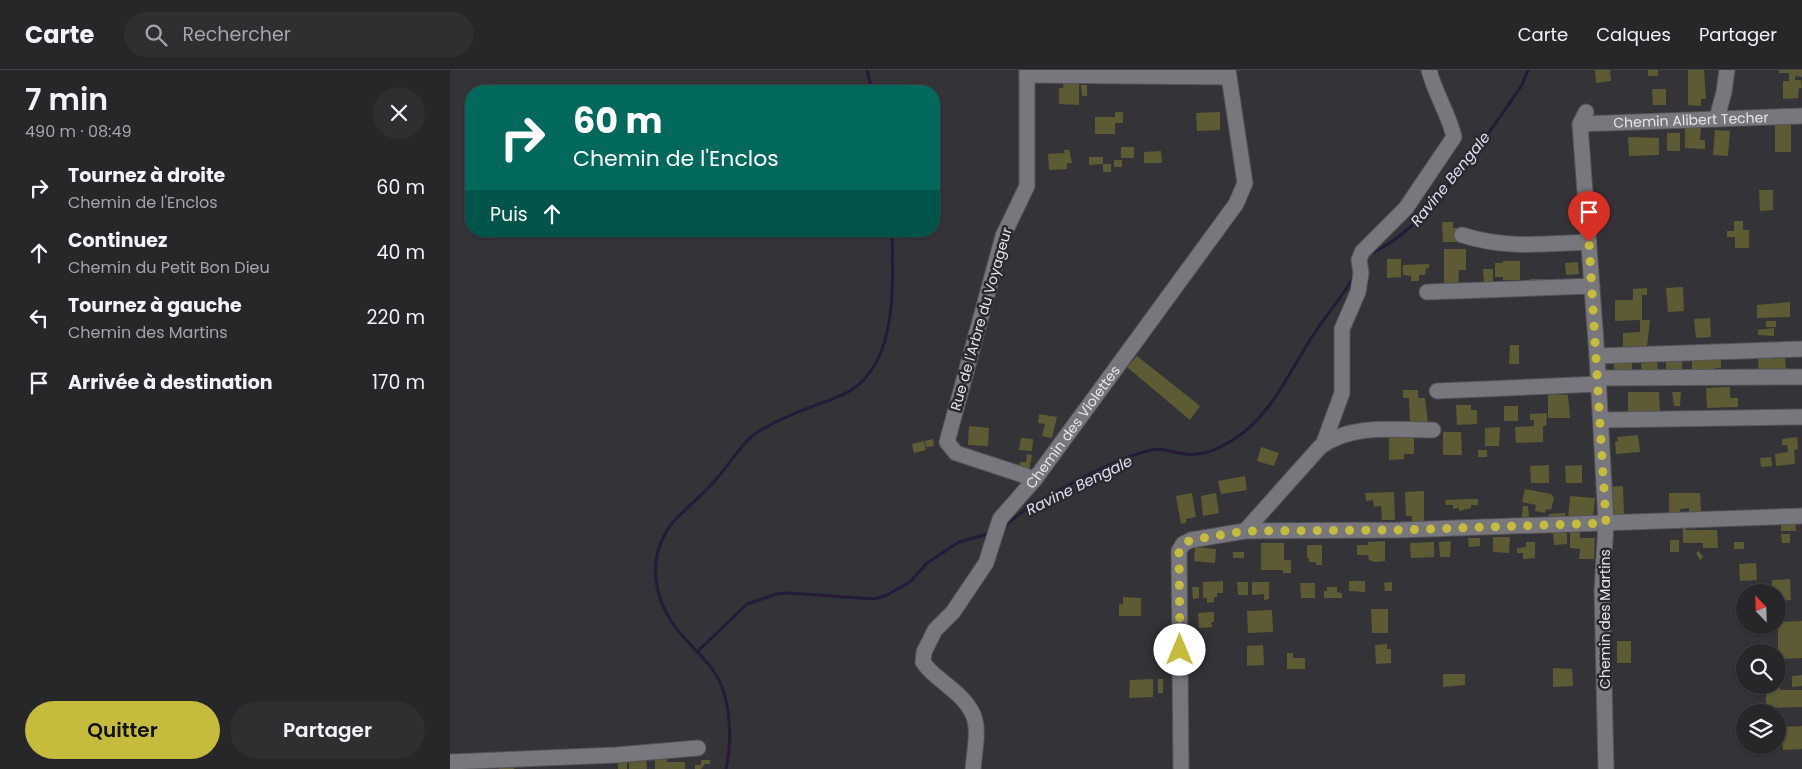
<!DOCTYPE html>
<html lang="fr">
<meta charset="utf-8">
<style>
:root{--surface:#27272a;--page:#2f2f32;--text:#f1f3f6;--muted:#a4a5a8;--line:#434447;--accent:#c5bc3d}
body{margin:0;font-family:Poppins,sans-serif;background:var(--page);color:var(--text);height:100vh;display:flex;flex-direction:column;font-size:19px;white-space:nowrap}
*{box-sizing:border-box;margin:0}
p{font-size:16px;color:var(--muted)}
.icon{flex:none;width:28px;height:28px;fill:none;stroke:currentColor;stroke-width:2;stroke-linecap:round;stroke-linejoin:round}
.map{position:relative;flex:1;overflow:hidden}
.panel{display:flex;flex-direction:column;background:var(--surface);width:450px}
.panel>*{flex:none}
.hud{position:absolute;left:15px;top:15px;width:475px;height:152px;border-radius:20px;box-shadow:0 1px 4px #0004,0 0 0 1px var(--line);background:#00695c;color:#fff;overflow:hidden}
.needle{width:32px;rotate:337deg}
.controls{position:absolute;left:1286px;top:514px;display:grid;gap:10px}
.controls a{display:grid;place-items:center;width:50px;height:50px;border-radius:50%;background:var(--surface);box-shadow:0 1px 4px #0004,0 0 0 1px var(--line);font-size:25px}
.pin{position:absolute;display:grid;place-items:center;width:42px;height:42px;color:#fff;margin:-51px -21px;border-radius:50% 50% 50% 0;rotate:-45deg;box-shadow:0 0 5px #0007}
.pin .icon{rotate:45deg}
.me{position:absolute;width:55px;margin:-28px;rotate:0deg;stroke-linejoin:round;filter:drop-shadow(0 0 4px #0008)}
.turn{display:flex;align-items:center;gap:18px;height:105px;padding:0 25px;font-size:22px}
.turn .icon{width:65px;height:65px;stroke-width:2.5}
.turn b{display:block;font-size:35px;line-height:42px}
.then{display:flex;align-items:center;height:48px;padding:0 25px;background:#0003;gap:10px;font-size:19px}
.round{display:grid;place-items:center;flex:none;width:52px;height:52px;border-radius:26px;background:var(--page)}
.head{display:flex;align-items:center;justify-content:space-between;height:85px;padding:0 25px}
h1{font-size:30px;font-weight:600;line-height:38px}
.cta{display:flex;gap:10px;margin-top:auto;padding:10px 25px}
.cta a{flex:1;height:58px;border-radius:30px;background:var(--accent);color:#111;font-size:20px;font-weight:600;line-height:58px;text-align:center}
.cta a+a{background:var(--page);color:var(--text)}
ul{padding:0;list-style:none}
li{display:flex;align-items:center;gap:15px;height:65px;padding:0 25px}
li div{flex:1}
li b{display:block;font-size:19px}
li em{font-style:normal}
header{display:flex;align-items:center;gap:30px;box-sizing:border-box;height:70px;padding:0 25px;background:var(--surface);border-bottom:1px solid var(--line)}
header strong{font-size:24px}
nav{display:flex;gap:28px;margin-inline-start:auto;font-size:18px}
.search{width:350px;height:45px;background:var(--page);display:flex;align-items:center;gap:12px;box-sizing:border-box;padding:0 18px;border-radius:28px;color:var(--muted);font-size:19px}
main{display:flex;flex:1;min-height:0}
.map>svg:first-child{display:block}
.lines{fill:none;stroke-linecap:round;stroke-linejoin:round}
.stream{stroke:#241b39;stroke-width:3}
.building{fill:#5d5b34}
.minor-casing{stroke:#545357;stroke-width:17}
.minor{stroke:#78777d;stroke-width:15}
.route{stroke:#c5bc3d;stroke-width:9;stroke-dasharray:0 16.2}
.labels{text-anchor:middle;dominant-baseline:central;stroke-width:5;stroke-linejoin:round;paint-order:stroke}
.street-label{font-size:14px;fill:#e5e4e7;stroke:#2a2a2e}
.water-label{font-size:15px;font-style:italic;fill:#e1dcf5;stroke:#2a2a2e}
</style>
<header>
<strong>Carte</strong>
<div class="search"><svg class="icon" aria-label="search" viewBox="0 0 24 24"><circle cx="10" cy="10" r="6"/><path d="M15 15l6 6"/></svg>Rechercher</div>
<nav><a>Carte</a><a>Calques</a><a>Partager</a></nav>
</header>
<main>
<section class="panel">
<div class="head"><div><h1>7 min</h1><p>490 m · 08:49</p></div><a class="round"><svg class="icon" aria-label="close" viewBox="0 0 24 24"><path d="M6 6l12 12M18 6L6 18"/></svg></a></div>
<ul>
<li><svg class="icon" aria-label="right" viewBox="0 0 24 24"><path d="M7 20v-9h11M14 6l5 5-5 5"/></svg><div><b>Tournez à droite</b><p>Chemin de l'Enclos</p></div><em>60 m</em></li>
<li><svg class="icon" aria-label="ahead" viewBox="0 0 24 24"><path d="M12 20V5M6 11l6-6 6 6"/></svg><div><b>Continuez</b><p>Chemin du Petit Bon Dieu</p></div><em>40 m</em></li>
<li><svg class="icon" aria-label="left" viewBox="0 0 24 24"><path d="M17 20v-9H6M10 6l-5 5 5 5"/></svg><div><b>Tournez à gauche</b><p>Chemin des Martins</p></div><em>220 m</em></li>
<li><svg class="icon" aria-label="arrive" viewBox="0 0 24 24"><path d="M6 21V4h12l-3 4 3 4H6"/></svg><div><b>Arrivée à destination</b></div><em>170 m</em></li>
</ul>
<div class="cta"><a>Quitter</a><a>Partager</a></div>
</section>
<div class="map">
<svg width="1352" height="699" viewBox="0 0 1352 699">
<rect width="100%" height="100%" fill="#343438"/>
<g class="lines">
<g class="stream">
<path d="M417,0L422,21"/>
<path d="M919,184C976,162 1037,65 1072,15L1078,0"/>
<path d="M553,456C563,450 571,442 581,436C612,418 667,388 701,380C713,377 723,383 735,384C751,386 767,380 781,371C826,345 843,290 873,251C883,237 894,223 903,208"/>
<path d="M247,582L297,534L327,524L339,523L424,529L437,525L460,512L477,493L509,472L541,463"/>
<path d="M276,699C282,673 281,637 270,612C261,593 244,580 231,564C203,532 195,487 223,452C237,437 255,423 268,407C281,392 292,372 308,362C334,345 364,337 392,325C449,300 443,214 442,161"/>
</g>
</g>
<g class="building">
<path d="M1145,0H1160L1161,11L1146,13Z"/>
<rect x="1198" y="0" width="10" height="6"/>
<path d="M1238,0H1254L1256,29H1251V36L1238,35Z"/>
<path d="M1329,0H1352V7L1345,6V10H1351L1352,18H1349L1348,28L1333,29V11H1339V3H1329Z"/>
<path d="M614,11H629V35L609,34V18H613Z"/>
<path d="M631,15H637V26H632Z"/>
<path d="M1202,19H1216V35H1203Z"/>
<path d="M665,42H673V53H665V64H645V47H665Z"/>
<path d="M770,42V60L747,61L746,43Z"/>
<path d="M1341,52V82H1325V53Z"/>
<path d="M1235,56H1251L1250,70H1255V79L1235,78Z"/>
<path d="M1265,60L1280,61L1278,86L1263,85Z"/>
<rect x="1217" y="63" width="13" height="18"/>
<path d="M1178,67L1209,68V85L1179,86Z"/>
<rect x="671" y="77" width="13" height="11"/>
<path d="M614,80H619L622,93H617V99L599,100L598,84L615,83Z"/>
<path d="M711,81L712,93H694V82Z"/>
<path d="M639,87H653V94L639,95Z"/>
<rect x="664" y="90" width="8" height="7"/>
<rect x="653" y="94" width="8" height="8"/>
<path d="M1309,120H1323V140L1310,141Z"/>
<path d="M1284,151H1293V160H1299V178H1285V167H1277V161H1284Z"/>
<path d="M992,152H1003V158H1007V172H993Z"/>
<path d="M994,179H1016V200H1009L1008,217H994Z"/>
<path d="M937,189H951V207L937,208Z"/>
<path d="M1053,191H1070V210H1053V207H1045V193H1053Z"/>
<path d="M1128,192L1129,204L1116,205L1115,193Z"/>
<path d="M979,194V198H976L975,205H969V211H961V206L953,205V195Z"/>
<path d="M1033,199H1043V214H1034Z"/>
<path d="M1080,209H1094V217L1080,218Z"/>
<path d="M1233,217L1234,241L1218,242L1216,218Z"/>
<path d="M1197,218V225H1192V250H1200L1197,276L1173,277V263L1190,262V250L1165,251V230H1183V219Z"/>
<path d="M1340,232V247L1307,248V235Z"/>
<path d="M1260,248L1261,267L1246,268L1244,249Z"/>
<rect x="1316" y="251" width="10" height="6"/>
<path d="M1324,258V266L1308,265V260Z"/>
<path d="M1060,275H1069V294H1059Z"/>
<path d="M1271,283V298H1265V302L1242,301V287Z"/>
<path d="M1323,284V289L1335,288L1336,303L1309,305L1308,286Z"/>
<path d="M687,286L750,336L740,350L677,297Z"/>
<path d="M1232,289V303L1216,304V290Z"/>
<path d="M1207,290L1208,304L1192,305L1191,291Z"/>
<rect x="1164" y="292" width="18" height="13"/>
<path d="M1280,317V328H1288V337L1257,338L1256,318Z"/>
<path d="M953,320H968V328H975L978,353L960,354L959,328H953Z"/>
<path d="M1178,322H1209L1210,341L1178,342Z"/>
<path d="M1222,322H1231L1230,336H1224Z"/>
<path d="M1098,324L1118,325L1120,348H1098Z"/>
<path d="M1006,335H1021V340H1027V354L1007,355Z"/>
<rect x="1054" y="336" width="14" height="15"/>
<path d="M1097,343L1096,356H1093V372L1066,373L1065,357L1084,356V350H1080V344Z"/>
<path d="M589,344L607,347L602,368L592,366L595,354L588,353Z"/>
<path d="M519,356L539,358L538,376L518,375Z"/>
<path d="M1050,357L1049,376H1035V358Z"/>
<path d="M993,362H1011L1012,385H993Z"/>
<path d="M964,364V384H954V389L939,390V366Z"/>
<path d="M1188,365L1190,382L1166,384L1165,372L1168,371L1167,367Z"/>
<path d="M1347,367L1348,379L1344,380L1345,394L1326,396L1325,384L1338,382L1337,375H1332V369Z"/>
<path d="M571,368L583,369L582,381L569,380Z"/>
<path d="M483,369L484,376L476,377L475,371Z"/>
<path d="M474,371L476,380L464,383L462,374Z"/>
<path d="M811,377L829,383L824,396L807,391Z"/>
<rect x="1028" y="380" width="9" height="7"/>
<path d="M577,384L582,385L579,400L569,398L570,392H576Z"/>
<path d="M1321,387L1322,396L1311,397L1310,388Z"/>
<path d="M1099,395V413H1081L1080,396Z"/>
<path d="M1132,395V413H1116L1115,396Z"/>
<path d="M795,406L797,420L771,424L768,411Z"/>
<path d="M1173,416L1174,446H1159L1158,417Z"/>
<path d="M1075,419L1101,424L1104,428L1101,440L1096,439L1095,443L1085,441L1086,435L1072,432Z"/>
<path d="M974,421V451H962V446H956L955,422Z"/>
<path d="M944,422L945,450H932L931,436L924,437L923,430L916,431L915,423Z"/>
<path d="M742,423L746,447L736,449V453L731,454L726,426Z"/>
<path d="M766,423L769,443L753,446L751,426Z"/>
<path d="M1219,423H1250L1251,443H1239V438L1230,439V443H1219Z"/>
<path d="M1120,426L1145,428L1143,447L1118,450Z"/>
<path d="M1020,429H1028V435H1021V438L1009,441V438L1003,439V435H996L995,430Z"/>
<path d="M1073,436H1078L1079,447H1084V453L1071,451Z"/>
<path d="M1115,443V451L1099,452V444Z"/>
<path d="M1345,452L1346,461H1331V453Z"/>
<path d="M1130,455V468H1145L1144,489H1129L1130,479L1120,478V456Z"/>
<path d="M1233,457H1236V460H1267L1268,478H1253V473H1233Z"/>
<path d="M1103,463H1117V474L1104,475Z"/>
<path d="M1331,464H1340V473H1332Z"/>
<path d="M1043,467H1060L1059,483L1043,482Z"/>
<path d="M1018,468H1030V476L1019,477Z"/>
<rect x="1220" y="470" width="9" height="12"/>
<path d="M935,471V491L924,492L919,490L918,485H907V475H918V472Z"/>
<path d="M1001,471L1000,487H990L989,472Z"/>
<path d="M984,472V487L961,488L960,473Z"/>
<path d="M1076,472H1085V488L1073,489V483H1067V478L1076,477Z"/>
<rect x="1284" y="472" width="10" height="7"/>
<path d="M811,473H834V490H841V503H833V500H811Z"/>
<path d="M857,475H872V495H866V492H859V488H857Z"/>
<path d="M745,477L766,479L765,493L744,491Z"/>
<path d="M1249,481L1253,487L1250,490L1246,483Z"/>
<rect x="783" y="482" width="11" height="6"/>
<path d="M1306,493L1307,510L1290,511L1289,494Z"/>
<path d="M1340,509L1341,530L1328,531V522H1322V510Z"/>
<path d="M773,511V523H767V527H764V532L757,533V528H753V512Z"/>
<path d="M899,511H915V522L899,521Z"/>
<path d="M787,512H798V525H788Z"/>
<path d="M802,512H819V529L814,530V524L802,525Z"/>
<path d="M942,512V521H935L934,513Z"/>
<path d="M850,513H865V528H851Z"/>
<path d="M742,517H749V528L743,529Z"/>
<path d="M877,517H887V522L892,523V528H874V521H877Z"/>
<path d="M673,527L691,528V546H669V534H673Z"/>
<path d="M921,539H938V563H922Z"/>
<path d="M822,540L823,562L798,563L797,541Z"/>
<path d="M764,542V552H761L762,557L749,558L748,543Z"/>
<path d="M1352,551V588L1328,589V552Z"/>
<rect x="1167" y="571" width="14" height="22"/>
<path d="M937,574V579H941V593L926,594L925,575Z"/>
<path d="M813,575L814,595L797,596V576Z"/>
<path d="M837,583H843V588H855V599H837Z"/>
<path d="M1103,598L1122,599L1123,616L1103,617Z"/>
<path d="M993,604H1015V615L993,617Z"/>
<path d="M1352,605V616L1342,617V606Z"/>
<path d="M703,609V627L679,628L680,610Z"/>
<rect x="708" y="609" width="5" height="14"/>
<path d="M1330,614V620H1352V637L1316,638V615Z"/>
<path d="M1352,656V679L1333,680L1332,657Z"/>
<path d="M217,681V692H235V699H205V688Z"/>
<path d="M196,689L197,699H179V691Z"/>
<path d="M251,690H260V694H255L251,699H245V695H251Z"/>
<rect x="168" y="691" width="9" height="8"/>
<path d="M48,693H63L64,699H49Z"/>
</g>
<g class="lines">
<defs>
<g id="minor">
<path d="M577,0V116L553,166L497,372L506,383L585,409"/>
<path d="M577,5L779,7"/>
<path d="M1136,42L1130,54L1147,286L1156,453L1152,521L1156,699"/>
<path d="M1267,48L1274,22L1277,0"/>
<path id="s1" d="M1130,54L1352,46"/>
<path d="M1012,165C1056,179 1093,174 1139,172"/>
<path d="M977,222L1142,216"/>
<path d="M1147,286L1352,279"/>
<path d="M1148,308L1352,307"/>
<path d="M987,321L1149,314"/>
<path d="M1151,350L1352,347"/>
<path d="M873,375L892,323V259L908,222L911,203L909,190L912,182L956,138L1004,67C999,44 985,24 979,0"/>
<path d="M795,461L870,377C902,353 946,360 983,360"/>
<path d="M0,692L166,685L248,678"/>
<path id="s2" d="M523,699C527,658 534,644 498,616C489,608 479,602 473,592L474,582L485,560L503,542L536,493L550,449L585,409L786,134L795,113L778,0"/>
<path d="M731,699L729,481L733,474L741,470L795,461L950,460L1352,446"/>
</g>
</defs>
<use href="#minor" class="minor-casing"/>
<use href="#minor" class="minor"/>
</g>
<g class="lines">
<path class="route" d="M730,580L729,481L733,474L741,470L795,461L950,460L1156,453L1139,172"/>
</g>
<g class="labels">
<g class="street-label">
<text stroke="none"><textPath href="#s1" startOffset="111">Chemin Alibert Techer</textPath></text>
<text transform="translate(531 249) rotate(-74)">Rue de l'Arbre du Voyageur</text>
<text stroke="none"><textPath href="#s2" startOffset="411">Chemin des Violettes</textPath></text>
<text transform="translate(1155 549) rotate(-90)">Chemin des Martins</text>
</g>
<g class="water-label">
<text transform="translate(1000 109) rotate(-51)">Ravine Bengale</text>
<text transform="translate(629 415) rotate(-26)">Ravine Bengale</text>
</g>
</g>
</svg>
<div class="controls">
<a><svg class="needle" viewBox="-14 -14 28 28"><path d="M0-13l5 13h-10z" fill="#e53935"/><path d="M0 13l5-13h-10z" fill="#a4a5a8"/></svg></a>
<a><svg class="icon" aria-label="search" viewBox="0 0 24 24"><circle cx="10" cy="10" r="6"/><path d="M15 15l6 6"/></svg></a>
<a><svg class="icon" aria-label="layers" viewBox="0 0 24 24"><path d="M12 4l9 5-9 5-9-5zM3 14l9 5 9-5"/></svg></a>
</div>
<div class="pin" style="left:1139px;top:172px;background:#d93025"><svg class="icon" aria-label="arrive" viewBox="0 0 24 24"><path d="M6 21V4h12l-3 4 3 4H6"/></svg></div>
<svg class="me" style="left:730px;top:580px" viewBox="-20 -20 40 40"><circle r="19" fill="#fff"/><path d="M0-13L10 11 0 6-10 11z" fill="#c5bc3d"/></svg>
<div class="hud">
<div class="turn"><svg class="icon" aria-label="right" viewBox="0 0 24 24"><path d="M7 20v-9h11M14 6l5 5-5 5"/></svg><div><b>60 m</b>Chemin de l'Enclos</div></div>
<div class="then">Puis<svg class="icon" aria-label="ahead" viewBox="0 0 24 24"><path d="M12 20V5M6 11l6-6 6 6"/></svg></div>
</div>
</div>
</main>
